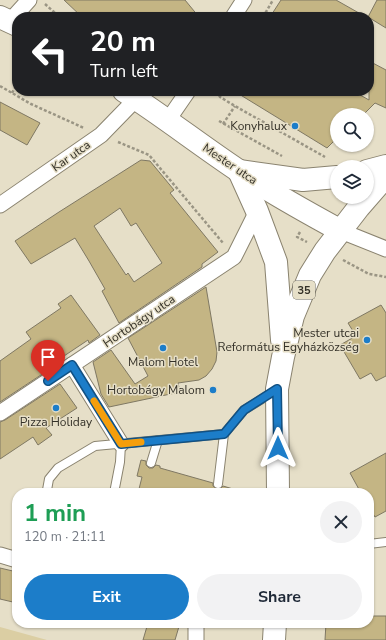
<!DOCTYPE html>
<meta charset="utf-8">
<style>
:root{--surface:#fff;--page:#f2f2f3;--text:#1f2937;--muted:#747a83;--accent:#1c7dc9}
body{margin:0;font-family:"Nunito Sans",sans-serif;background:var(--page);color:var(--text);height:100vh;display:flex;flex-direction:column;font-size:15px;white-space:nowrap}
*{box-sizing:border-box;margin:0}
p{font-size:13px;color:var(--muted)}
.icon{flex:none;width:22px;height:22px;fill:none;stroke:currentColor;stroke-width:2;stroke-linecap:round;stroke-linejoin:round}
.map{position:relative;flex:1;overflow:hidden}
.drawer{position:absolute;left:12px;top:488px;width:362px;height:140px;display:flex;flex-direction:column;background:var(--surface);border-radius:16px;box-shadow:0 1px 3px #0004}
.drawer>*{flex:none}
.top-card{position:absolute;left:12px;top:12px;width:362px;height:84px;border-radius:16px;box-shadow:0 1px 3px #0004;background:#202124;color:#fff;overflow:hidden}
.tools{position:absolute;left:330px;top:108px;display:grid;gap:8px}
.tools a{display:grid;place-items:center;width:44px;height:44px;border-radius:50%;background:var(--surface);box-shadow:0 1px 3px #0004;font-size:20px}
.pin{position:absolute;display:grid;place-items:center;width:34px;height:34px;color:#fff;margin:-41px -17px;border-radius:50% 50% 50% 0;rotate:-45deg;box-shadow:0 0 4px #0007}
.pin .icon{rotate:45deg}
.me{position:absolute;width:44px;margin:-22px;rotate:0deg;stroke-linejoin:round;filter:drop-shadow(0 0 3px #0008)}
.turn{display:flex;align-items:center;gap:14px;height:84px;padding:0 12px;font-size:18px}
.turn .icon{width:52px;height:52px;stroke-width:2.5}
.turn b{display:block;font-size:28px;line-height:34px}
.round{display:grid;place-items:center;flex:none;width:42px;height:42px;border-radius:21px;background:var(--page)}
.overview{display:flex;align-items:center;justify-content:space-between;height:68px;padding:0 12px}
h1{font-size:24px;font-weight:700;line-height:30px;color:#1e9e55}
.button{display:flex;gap:8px;margin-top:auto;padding:8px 12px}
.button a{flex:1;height:46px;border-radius:24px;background:var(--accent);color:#fff;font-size:16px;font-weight:700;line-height:46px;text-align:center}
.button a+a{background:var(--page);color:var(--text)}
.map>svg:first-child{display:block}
.green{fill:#dbcea3}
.building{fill:#c4b584;stroke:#7f7863;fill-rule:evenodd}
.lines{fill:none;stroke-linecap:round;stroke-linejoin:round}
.lane-casing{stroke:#8a836f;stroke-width:10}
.street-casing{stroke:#8a836f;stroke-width:17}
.secondary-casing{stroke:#8a836f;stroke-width:24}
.primary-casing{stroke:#8a836f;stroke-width:24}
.path{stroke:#9a9584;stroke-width:2.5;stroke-dasharray:3 2;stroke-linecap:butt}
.lane{stroke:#fff;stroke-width:8}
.street{stroke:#fff;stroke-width:15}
.secondary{stroke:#fff;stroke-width:22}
.primary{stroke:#fff;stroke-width:22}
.route-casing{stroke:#125183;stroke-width:10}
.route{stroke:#1c7dc9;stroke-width:7}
.slow{stroke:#f59e0b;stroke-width:7}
.poi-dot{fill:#1c7dc9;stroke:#e6dfc8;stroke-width:1.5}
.labels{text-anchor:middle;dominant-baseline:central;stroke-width:3;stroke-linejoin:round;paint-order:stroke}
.shield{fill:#e6dfc8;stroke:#696558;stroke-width:1}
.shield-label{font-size:11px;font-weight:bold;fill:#343128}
.poi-label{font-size:12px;fill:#343128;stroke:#e6dfc8;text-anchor:end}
.street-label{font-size:12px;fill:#343128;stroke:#e6dfc8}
</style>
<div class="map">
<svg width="386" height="640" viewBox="0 0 386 640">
<rect width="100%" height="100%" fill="#e6dfc8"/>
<path class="green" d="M0,627L47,640H0Z"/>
<g class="building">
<path d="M64,0H185L199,17H82Z"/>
<path d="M281,0H336L366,17H270Z"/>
<path d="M377,0H386V28L368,17Z"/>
<path d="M369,61L386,70V108L375,103L363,115H337V138L327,148L234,91H353L369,100Z"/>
<path d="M0,102L40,123L27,145L0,130Z"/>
<path d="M141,160L150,161L174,190L170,193L218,252L202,264V267L119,323L102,291L105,289L89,261L75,238L31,264L15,241L59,212ZM120,208L131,226L136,223L162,263L134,282L128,273L126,275L94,226Z"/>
<path d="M206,287L217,352L216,361L212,369L206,376L199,380L178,383L180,392L109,407L101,394L93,362L111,350L135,384L148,376L128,338Z"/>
<path d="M71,295L100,335L89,343L88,340L49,366L50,369L0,402V361L31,339L26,332L61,308L58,304Z"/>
<path d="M381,305L386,313V376L376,381L371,373L360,379L340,345L356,336L348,323Z"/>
<path d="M60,384L77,408L46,428L52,435L38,445L33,437L0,459V422L5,420Z"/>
<path d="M386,453V511L375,517L369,507V493H361L350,473Z"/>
<path d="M141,460L146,461V465L149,468H153L156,465L160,466V468L213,483V486L217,489H220L223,486L233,489V493H138L142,477L137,476Z"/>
<path d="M0,568L17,572V603L0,599Z"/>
<path d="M369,616H386V640H325L326,623H369Z"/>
<path d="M148,623H180L175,640H143Z"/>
</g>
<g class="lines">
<defs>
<g id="lane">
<path d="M151,463L158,440"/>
<path d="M218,484L224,434L244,410L275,391"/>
<path d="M47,493V490L49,479L58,468L95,446L224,434"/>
<path d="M114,493L120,462L121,444"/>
<path d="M369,544L386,542"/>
</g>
<g id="street">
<path d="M233,17L244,0"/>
<path d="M10,21L29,0"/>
<path d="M168,120L188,91"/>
<path d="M0,205L101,135L136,99"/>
<path d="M341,231L386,249"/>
<path d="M72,365L121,444"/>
<path d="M0,413L234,257L257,211"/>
<path d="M0,555L17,560"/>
<path d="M196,623V640"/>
</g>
<g id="secondary">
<path d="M0,17L17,25"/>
<path d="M124,91C163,116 200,145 239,171C271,193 306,212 341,231"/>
</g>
<g id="primary">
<path d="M239,171L257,211L276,262L282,340"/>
<path d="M239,171L303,180L337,177"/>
<path d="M367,171L386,166"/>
<path d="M278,493L277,389L283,357L293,316L310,275L325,251L359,207L386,176"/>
<path d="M274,640L275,623"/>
</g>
</defs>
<use href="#lane" class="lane-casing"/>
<use href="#street" class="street-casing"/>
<use href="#secondary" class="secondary-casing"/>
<use href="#primary" class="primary-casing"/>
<g class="path">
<path d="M45,4L54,12L62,17"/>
<path d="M51,17L54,12"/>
<path d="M263,17L273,0"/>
<path d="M0,86L31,104L84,128"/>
<path d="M217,91L220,97L235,106L325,157"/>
<path d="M12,93L17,84"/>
<path d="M219,121L282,156"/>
<path d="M223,124L235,106"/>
<path d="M118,142L149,155L223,243"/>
<path d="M300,232L297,237L307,242"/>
<path d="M343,260L369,274L386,277"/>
</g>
<use href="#lane" class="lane"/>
<use href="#street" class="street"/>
<use href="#secondary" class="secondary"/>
<use href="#primary" class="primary"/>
</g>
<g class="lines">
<defs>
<path id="route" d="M48,381L72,365L121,444L224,434L244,410L277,389L278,448"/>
</defs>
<use href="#route" class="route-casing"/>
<use href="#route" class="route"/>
<path class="slow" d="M94,401L121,444L141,442"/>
</g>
<g class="poi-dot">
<circle cx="295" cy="126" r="4"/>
<circle cx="367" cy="340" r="4"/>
<circle cx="163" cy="348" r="4"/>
<circle cx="213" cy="390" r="4"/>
<circle cx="56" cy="408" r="4"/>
</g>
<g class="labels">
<rect class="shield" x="293" y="281" width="22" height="18" rx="3"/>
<g class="shield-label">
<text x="304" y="290">35</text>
</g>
<g class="poi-label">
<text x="287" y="126">Konyhalux</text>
<text x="359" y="333">Mester utcai<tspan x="359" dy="14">Református Egyházközség</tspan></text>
<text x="163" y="362" text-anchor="middle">Malom Hotel</text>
<text x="205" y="390">Hortobágy Malom</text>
<text x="56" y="422" text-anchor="middle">Pizza Holiday</text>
</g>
<g class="street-label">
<text transform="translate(71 156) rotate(-35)">Kar utca</text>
<text transform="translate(230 164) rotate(34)">Mester utca</text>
<text transform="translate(139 321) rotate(-34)">Hortobágy utca</text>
</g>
</g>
</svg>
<div class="tools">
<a><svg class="icon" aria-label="search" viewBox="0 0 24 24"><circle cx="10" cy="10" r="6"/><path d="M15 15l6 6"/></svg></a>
<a><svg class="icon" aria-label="layers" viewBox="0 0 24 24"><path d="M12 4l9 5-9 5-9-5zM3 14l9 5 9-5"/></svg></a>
</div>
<div class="pin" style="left:48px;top:381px;background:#d93025"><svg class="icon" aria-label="arrive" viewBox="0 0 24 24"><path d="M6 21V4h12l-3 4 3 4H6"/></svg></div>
<svg class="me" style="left:278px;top:448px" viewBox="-20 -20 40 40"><path d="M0-17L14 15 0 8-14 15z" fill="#1c7dc9" stroke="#fff" stroke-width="4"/></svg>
<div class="top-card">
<div class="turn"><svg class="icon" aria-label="left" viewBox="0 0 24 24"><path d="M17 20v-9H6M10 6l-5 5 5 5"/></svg><div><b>20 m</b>Turn left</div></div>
</div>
<section class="drawer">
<div class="overview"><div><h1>1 min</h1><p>120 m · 21:11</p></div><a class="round"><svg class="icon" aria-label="close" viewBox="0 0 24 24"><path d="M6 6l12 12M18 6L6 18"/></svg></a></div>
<div class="button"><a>Exit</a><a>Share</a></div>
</section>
</div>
